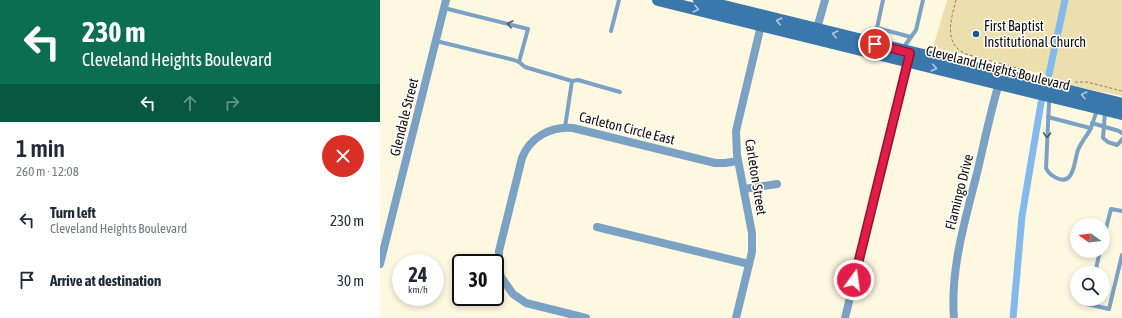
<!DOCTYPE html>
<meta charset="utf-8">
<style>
:root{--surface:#fff;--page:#f6f6f7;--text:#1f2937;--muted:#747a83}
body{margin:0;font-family:"Asap Condensed",sans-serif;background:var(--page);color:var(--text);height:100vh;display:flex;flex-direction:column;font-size:15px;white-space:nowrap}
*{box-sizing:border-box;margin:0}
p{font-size:13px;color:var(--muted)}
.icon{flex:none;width:22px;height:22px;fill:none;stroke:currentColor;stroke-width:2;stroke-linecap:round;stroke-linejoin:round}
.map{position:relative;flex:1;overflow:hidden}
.sheet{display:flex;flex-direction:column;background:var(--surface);width:380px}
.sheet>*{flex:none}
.top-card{background:#0b6e4f;color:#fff;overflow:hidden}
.needle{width:26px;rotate:284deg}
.fabs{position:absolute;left:690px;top:218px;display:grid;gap:8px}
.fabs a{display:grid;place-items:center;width:40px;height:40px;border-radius:50%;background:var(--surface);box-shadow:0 2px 6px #0003;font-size:20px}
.speed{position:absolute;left:12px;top:254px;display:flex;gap:8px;font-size:20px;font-weight:700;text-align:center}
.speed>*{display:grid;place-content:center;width:52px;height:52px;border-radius:50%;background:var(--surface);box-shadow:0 2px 6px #0003;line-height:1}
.speed small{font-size:10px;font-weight:400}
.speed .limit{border:2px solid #111;border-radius:6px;background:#fff;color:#111}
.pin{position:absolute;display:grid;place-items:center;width:34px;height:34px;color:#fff;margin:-17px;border:2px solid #fff;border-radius:50%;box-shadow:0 1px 4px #0007}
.me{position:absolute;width:44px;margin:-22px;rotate:14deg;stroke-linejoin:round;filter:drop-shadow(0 0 3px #0008)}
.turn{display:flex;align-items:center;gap:14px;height:84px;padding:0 16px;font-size:18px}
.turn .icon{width:52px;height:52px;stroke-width:2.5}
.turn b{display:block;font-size:28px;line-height:34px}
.lanes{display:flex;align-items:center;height:38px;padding:0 16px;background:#0003;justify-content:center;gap:20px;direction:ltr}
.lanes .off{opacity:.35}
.round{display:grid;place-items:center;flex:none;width:42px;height:42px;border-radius:21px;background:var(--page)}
.summary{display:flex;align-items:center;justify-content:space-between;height:68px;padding:0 16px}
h1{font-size:24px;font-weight:600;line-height:30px}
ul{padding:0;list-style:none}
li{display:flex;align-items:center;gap:12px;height:60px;padding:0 16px}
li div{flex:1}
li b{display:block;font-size:15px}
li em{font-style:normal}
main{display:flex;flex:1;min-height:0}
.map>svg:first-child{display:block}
.green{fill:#ecdfad}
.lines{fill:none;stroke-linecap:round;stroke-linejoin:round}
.canal{stroke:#84baeb;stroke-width:7}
.path{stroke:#878373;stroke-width:1;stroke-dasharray:3 2;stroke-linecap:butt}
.lane{stroke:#7ba2c5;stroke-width:4}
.street{stroke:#7ba2c5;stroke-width:8}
.secondary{stroke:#3a77aa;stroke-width:12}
.oneway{stroke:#b0c9dd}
.oneway2{stroke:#465865}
.route-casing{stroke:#92132f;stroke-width:10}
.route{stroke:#e11d48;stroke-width:7}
.poi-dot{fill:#135b8f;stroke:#fff;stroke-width:1.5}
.labels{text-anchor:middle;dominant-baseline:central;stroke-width:3;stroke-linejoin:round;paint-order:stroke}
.poi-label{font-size:14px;fill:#100d05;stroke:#fff;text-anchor:start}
.street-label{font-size:14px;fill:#100d05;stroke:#fff}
</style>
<main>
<section class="sheet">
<div class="top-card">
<div class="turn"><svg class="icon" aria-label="left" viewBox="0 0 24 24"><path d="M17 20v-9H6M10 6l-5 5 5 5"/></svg><div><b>230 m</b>Cleveland Heights Boulevard</div></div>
<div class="lanes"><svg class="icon" aria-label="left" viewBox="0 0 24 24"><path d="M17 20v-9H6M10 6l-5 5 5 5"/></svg><svg class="icon off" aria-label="ahead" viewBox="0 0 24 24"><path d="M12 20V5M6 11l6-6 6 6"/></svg><svg class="icon off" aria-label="right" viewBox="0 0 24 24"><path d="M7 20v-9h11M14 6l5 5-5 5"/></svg></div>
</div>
<div class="summary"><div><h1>1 min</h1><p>260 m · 12:08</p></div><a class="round" style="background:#d93025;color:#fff"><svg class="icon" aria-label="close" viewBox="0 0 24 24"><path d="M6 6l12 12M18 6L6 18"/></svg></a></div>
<ul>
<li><svg class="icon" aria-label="left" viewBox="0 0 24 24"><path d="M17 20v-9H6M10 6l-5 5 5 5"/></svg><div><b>Turn left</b><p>Cleveland Heights Boulevard</p></div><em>230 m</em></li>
<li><svg class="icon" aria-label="arrive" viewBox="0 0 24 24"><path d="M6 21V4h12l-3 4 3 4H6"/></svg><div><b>Arrive at destination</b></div><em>30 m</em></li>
</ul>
</section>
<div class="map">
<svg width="742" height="318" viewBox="0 0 742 318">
<rect width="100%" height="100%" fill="#fef8e1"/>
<path class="green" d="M567,0H742V96L670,81L671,76L553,47Z"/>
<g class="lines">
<g class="canal">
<path d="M669,74L685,0"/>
<path d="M633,318L642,216L661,103"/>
</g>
<g class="path">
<path d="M576,0C571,20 562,46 589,55L644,70"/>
<path d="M695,82H707L742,91"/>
</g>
<g class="lane">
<path d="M503,0L497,28L531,37"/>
<path d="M64,8L148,29L139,62"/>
<path d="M231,31L239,0"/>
<path d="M56,41L134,60L139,62L145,67L192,81L185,127"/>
<path d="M525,49L526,44L536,30L543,0"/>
<path d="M192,81L198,80L240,92"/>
<path d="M670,99L669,103L666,168C669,175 682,184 689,177C695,171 695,158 698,150C701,142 707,136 711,128C713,122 715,116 717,110"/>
<path d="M725,112L723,138L728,142L737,145L740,142L742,139"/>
<path d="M668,117L710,128"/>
<path d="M712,123L739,131L742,133"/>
<path d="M723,240L731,209L742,211"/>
<path d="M715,273L720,251"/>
<path d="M708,299L707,304L729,309L742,255"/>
</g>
<g class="street">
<path d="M436,32L445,0"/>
<path d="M364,189L397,184"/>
<path d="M217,227L369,264"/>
<path d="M0,264L66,0"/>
<path d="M206,318L146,303L133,294L121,277L119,268V251L142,158C150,137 171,126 193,128L335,163H345L358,161"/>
<path d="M356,318L372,252V233L357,155L356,131L382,21"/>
<path d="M465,318L529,56"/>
<path d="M574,318C570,267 586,218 598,169C605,139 611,109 620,80"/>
</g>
<g class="secondary">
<path d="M278,0L742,114"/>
<path d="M319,0L742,104"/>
</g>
</g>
<defs><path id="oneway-chevron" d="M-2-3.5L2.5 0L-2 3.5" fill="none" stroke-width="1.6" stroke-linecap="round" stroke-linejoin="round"/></defs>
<g class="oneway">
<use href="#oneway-chevron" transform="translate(316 9) rotate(14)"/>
<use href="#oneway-chevron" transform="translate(399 21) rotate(-167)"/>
<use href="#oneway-chevron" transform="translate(455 34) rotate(-166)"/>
<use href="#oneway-chevron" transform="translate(554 68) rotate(13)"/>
<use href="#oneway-chevron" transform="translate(704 95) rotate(-166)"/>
</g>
<g class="oneway2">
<use href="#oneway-chevron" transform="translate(130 24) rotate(-166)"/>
<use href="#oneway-chevron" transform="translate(667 135) rotate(92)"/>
</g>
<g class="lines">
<defs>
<path id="route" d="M474,280L530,53L495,44"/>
</defs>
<use href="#route" class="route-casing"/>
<use href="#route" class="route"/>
</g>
<circle class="poi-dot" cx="596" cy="34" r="4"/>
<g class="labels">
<g class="poi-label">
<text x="604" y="26">First Baptist<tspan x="604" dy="16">Institutional Church</tspan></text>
</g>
<g class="street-label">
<text transform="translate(618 68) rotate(14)">Cleveland Heights Boulevard</text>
<text transform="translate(24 117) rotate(-76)">Glendale Street</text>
<text transform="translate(247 128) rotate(14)">Carleton Circle East</text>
<text transform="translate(376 177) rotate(81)">Carleton Street</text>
<text transform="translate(579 192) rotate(-76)">Flamingo Drive</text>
</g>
</g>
</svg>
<div class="fabs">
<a><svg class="needle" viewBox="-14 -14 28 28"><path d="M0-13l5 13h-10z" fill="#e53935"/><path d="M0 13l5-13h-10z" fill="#747a83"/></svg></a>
<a><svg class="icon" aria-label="search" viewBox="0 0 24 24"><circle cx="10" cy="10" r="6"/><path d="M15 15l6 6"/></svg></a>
</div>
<div class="speed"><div>24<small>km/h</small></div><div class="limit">30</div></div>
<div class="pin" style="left:495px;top:44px;background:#d93025"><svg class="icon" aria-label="arrive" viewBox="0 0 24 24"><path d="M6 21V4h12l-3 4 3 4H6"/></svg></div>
<svg class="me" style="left:474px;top:280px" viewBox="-20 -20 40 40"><circle r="17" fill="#e11d48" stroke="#fff" stroke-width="3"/><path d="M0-11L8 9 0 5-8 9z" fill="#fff"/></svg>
</div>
</main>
